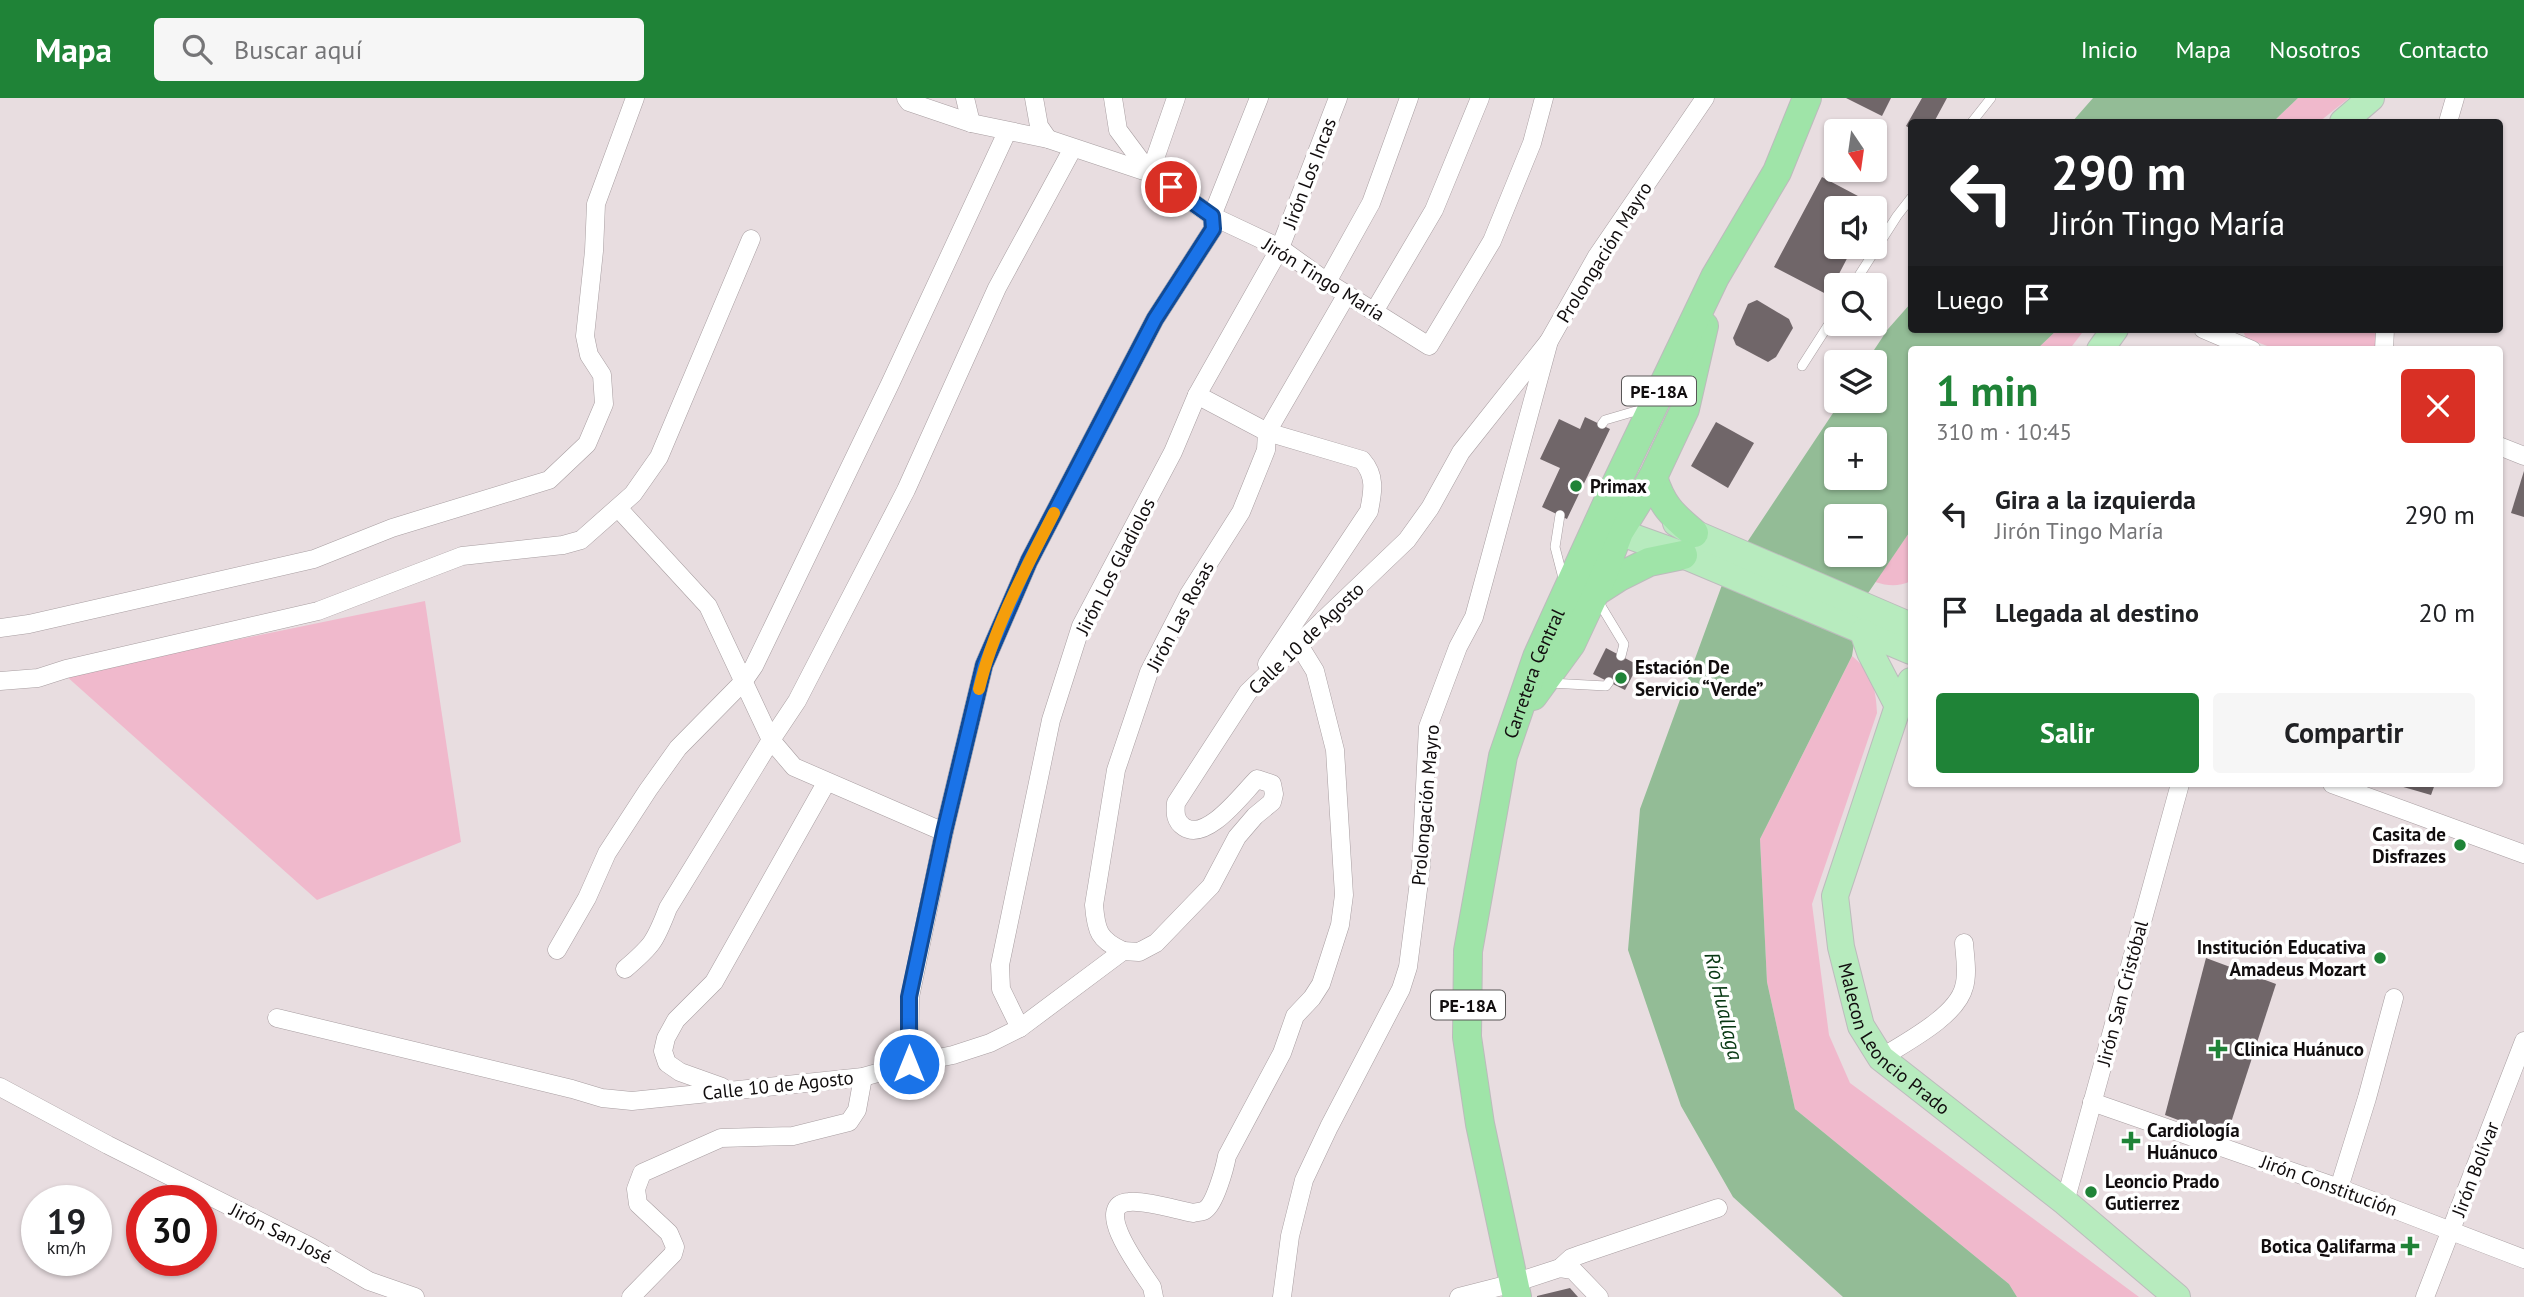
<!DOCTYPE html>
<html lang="es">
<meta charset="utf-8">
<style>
:root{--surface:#fff;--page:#f6f6f6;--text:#202124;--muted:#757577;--accent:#1f8337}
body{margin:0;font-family:"PT Sans",sans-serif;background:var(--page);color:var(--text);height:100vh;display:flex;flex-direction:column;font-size:26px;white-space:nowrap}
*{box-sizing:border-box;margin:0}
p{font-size:23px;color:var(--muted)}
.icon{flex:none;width:38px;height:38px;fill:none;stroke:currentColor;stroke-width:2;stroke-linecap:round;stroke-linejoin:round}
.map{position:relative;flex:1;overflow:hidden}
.sheet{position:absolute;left:1908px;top:248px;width:595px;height:441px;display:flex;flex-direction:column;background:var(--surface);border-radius:7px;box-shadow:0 2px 5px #0004}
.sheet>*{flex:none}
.hud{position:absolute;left:1908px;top:21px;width:595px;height:214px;border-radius:7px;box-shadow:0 2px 5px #0004;background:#202124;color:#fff;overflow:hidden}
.needle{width:46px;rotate:167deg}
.controls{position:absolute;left:1824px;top:21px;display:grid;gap:14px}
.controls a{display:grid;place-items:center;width:63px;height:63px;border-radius:7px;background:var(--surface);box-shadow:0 2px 5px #0004;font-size:35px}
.speed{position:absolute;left:21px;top:1087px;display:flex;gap:14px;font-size:35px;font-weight:700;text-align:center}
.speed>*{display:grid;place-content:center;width:91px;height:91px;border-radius:50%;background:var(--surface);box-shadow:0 2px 5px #0004;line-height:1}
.speed small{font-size:18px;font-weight:400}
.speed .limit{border:10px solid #d22;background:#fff;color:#111}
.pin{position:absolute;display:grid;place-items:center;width:60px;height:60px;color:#fff;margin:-30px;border:4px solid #fff;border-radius:50%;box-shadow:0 2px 7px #0007}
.me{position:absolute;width:77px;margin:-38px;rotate:0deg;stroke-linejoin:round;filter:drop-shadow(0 0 5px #0008)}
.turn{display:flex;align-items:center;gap:24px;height:147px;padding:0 28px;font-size:32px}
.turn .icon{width:91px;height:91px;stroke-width:2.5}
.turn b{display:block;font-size:49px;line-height:60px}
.then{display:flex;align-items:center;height:66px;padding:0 28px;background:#0003;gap:14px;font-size:26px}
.round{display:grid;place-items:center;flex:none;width:74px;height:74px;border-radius:7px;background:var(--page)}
.summary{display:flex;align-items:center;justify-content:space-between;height:119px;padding:0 28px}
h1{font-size:42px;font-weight:700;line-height:52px;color:var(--accent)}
.cta{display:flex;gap:14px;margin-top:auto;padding:14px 28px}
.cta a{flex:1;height:80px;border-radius:7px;background:var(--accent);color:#fff;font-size:28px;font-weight:700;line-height:80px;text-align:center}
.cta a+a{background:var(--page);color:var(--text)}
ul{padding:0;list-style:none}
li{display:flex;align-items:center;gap:21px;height:98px;padding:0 28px}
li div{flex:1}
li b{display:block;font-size:26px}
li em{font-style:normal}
header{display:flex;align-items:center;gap:42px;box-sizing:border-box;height:98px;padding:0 35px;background:var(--accent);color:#fff}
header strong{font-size:33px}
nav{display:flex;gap:38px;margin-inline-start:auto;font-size:24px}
.search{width:490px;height:63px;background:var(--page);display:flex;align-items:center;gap:18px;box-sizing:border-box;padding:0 24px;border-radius:7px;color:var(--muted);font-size:26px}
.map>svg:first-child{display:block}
.green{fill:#f0b9cc}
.water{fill:#93bc96;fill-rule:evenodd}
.building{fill:#706669}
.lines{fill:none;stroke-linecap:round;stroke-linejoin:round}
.service-casing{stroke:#a89ea1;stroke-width:10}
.minor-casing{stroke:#a89ea1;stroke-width:19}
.primary-casing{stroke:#bcbbbc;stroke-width:28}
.trunk-casing{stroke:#bcbbbc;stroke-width:30}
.service{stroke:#fff;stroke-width:9}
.minor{stroke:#fff;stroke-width:18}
.primary{stroke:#b7ebbe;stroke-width:26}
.trunk{stroke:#9fe4a8;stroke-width:28}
.route-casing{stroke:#114b97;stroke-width:18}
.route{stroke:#1a73e8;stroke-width:12}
.slow{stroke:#f59e0b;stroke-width:12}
.poi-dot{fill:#1f8337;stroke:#fff;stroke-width:2.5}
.labels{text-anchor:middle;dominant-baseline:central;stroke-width:7;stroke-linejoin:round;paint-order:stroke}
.shield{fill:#fff;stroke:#585656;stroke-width:2}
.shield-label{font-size:18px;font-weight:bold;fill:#110d0e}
.street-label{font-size:19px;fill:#110d0e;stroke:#fff}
.poi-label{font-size:19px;font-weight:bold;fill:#110d0e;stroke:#fff;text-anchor:start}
.water-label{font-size:21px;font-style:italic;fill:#083813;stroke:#fff}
</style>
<header>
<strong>Mapa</strong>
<div class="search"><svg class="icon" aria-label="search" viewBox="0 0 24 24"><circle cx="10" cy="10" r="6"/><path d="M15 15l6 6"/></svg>Buscar aquí</div>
<nav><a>Inicio</a><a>Mapa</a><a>Nosotros</a><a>Contacto</a></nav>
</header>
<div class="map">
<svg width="2524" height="1199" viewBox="0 0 2524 1199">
<rect width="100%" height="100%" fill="#e8dde0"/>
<g class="green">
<path d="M2298,0H2349L2319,24H2273Z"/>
<path d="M2058,231H2085L2069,252H2036Z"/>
<path d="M2242,231H2374L2379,234V252H2278L2246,240Z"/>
<path d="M1911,432V483C1898,489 1888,488 1875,484Z"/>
<path d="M425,503L461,744L317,802L65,577Z"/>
<path d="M1852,558C1872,574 1876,591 1877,615L1812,806L1829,937L1850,985L2139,1199H2017L2009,1186L1795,1011L1767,884L1760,741Z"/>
</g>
<g class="water">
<path d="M2093,0H2298L2273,24H2072Z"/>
<path d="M1911,205V231H2058L2036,252H1911V432L1860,507L1852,558L1760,741L1767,884L1795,1011L2009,1186L2017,1199H1843L1733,1099L1681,1008L1628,852L1640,711L1726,476L1841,303H1874V264H1866L1888,231ZM1836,341H1874V380H1836ZM1836,418H1874V457H1836Z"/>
</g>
<g class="building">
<path d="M1846,0H1891L1882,18Z"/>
<path d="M1922,0H1947L1934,24H1911V31L1906,28Z"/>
<path d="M1822,79L1875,107L1874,110H1836V149H1853L1828,197L1774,169Z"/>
<path d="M1757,202L1789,221L1793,230L1776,259L1768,264L1736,247L1733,240L1748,206Z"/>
<path d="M1585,319L1610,331L1567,421L1542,409L1560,370L1540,361L1559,321L1580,331Z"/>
<path d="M1716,324L1754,345L1728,390L1691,368Z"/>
<path d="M2524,373V419L2511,415Z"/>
<path d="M1606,550L1638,567L1625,592L1593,576Z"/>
<path d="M2393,686H2435L2431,697Z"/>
<path d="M2206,860L2276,886L2226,1040L2165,1017Z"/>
<path d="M1570,1190L1578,1199H1537V1198Z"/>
</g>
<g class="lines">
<defs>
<g id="service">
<path d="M1972,24L1991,0"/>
<path d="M1853,187L1897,118L1911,100"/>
<path d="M1802,268L1836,215"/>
<path d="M1602,326L1605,322L1646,310"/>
<path d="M1560,417L1555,449L1564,484"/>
<path d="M1598,503L1624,546L1621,558"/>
<path d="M1550,585L1606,588L1609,584"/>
</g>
<g id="minor">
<path d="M906,0L909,4L971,25L1048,41L1150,75L1212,118L1280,150L1327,184L1429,248L1492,143L1532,45L1544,0"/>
<path d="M965,0L971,25"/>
<path d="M1034,0L1039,28L1048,41"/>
<path d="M1113,0L1118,32L1150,75"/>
<path d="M2448,24L2455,0"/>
<path d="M1150,75L1176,0"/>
<path d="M1327,184L1371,105L1409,0"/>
<path d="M1375,212L1434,112L1480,0"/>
<path d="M2203,231L2252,252"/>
<path d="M2384,252L2385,231"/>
<path d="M1197,297L1267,334L1362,362C1376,378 1373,393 1369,413L1267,566"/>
<path d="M2499,348L2524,358"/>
<path d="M618,410L708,508L771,642L794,669L944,734"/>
<path d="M0,530L29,526L314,461L392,430L549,382L587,346L604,306L602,277L589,257L585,238L594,153L596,106L635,0"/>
<path d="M0,583L38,580L66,571L318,513L462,458L563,447L581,442L633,396L659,359L751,141"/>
<path d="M2332,686L2524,756"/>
<path d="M557,852L587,800L607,755L648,692L678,650L743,584L754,568L890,286L1007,34"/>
<path d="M1123,853C1099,842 1096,833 1094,807L1116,672L1149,574L1189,496L1241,414L1266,352L1267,334L1347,196"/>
<path d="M625,871C652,848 655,844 668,810L771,642L797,603L906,392L997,190L1073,50"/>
<path d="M277,920L572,991L602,1000L632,1003L863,979L909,966L953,957L990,945L1020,930L1123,853L1139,854L1156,845L1211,788L1237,739L1255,718L1272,704L1274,696L1272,686L1257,681C1242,696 1207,744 1184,729C1175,723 1175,715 1176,705L1248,594L1407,442L1430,410L1461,354L1549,243"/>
<path d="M1020,930L1001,891L1000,867L1051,622L1081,528L1173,354L1197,297L1280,150L1338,0"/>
<path d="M1881,960C1906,944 1957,918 1964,889C1968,876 1965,859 1964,845"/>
<path d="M909,966L910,899L944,734L984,567L1029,463L1155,221L1213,131L1212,118L1259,0"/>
<path d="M0,989L108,1047L311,1149L369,1183L415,1199"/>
<path d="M722,989L680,974L667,965L663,953L666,940L676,922L714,884L826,685"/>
<path d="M2092,1004L2339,1090L2524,1161"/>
<path d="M2339,1090L2367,1000L2394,900"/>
<path d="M2065,1104L2180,686"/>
<path d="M1560,1170L1571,1160L1582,1156L1718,1110"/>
<path d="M631,1199L673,1156L675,1149L669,1135L638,1106L636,1091L642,1075L721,1040L793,1038L849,1024L857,1012L863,979"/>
<path d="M1154,1199L1152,1189C1144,1176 1090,1107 1129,1104C1144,1102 1177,1112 1193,1115C1197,1114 1202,1114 1205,1112C1215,1106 1225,1069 1227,1058L1282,955L1295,918L1312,900L1321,886L1340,827L1344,797L1335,652L1315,573L1299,547"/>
<path d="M1282,1199L1290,1138L1304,1082L1329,1029L1401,891L1408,869L1421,768L1428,629L1458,549L1474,519L1549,243L1597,158L1705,0"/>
<path d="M1459,1199L1514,1185L1560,1170L1573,1172L1599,1199"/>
<path d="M2425,1199L2524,943"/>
</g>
<g id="primary">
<path d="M2343,24L2371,0"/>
<path d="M2100,252L2115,231"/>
<path d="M1610,415L1619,434L1683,457L1911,553"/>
<path d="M1676,425L1694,435L1911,528"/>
<path d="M1863,534L1870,554L1898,608"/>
<path id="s1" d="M1911,583L1898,608L1835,798L1841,849L1861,928L1881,960L2065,1104L2177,1199"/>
</g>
<g id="trunk">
<path d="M1653,379C1662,407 1671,416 1694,435"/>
<path d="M1594,495L1619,479L1649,464L1683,457"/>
<path d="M1533,598L1571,546L1600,484L1619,434L1653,379L1685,311L1704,228"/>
<path id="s2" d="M1517,1199L1480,1026L1467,939L1468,853L1503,658L1537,559L1615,388L1715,179L1777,74L1807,0"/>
</g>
</defs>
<use href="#service" class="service-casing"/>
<use href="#minor" class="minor-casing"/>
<use href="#primary" class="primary-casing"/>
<use href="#trunk" class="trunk-casing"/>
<use href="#service" class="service"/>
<use href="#minor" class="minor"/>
<use href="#primary" class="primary"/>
<use href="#trunk" class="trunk"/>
</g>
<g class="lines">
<defs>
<path id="route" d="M909,966V899L944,734L984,567L1029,463L1155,221L1213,131L1212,118L1171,89"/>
</defs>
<use href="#route" class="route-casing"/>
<use href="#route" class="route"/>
<path class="slow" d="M979,591C993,531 1026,470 1054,415"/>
</g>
<g class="poi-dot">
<circle cx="1576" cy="388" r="7"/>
<circle cx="1621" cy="580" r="7"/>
<circle cx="2460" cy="747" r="7"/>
<circle cx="2380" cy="860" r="7"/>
<path d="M2214.5 940.5h7v7h7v7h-7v7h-7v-7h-7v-7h7z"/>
<path d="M2127.5 1032.5h7v7h7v7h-7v7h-7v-7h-7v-7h7z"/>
<circle cx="2091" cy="1094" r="7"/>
<path d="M2406.5 1137.5h7v7h7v7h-7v7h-7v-7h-7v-7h7z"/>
</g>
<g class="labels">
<g class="shield">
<rect x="1622" y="278.5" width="74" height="29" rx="5"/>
<rect x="1431" y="892.5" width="74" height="29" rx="5"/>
</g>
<g class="shield-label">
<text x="1659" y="293">PE-18A</text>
<text x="1468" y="907">PE-18A</text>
</g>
<g class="street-label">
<text transform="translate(1309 75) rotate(-69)">Jirón Los Incas</text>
<text transform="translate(1604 154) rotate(-58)">Prolongación Mayro</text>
<text transform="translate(1324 181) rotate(32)">Jirón Tingo María</text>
<text transform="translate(1115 468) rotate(-63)">Jirón Los Gladiolos</text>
<text transform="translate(1180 518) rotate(-62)">Jirón Las Rosas</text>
<text transform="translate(1306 540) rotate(-44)">Calle 10 de Agosto</text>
<text stroke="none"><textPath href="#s2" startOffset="637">Carretera Central</textPath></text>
<text transform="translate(1425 707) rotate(-85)">Prolongación Mayro</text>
<text transform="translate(2122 895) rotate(-75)">Jirón San Cristóbal</text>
<text stroke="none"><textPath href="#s1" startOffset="390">Malecon Leoncio Prado</textPath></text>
<text transform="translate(778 987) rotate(-6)">Calle 10 de Agosto</text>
<text transform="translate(2475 1071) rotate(-69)">Jirón Bolívar</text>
<text transform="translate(2329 1087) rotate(20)">Jirón Constitución</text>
<text transform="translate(281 1135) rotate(27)">Jirón San José</text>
</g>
<g class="poi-label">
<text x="1590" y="388">Primax</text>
<text x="1635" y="569">Estación De<tspan x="1635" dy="22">Servicio “Verde”</tspan></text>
<text x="2446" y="736" text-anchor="end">Casita de<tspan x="2446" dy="22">Disfrazes</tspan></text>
<text x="2366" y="849" text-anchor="end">Institución Educativa<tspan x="2366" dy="22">Amadeus Mozart</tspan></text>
<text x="2234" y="951">Clinica Huánuco</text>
<text x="2147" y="1032">Cardiología<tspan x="2147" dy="22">Huánuco</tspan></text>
<text x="2105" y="1083">Leoncio Prado<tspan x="2105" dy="22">Gutierrez</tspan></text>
<text x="2396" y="1148" text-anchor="end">Botica Qalifarma</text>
</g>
<g class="water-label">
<text transform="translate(1724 908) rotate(77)">Río Huallaga</text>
</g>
</g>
</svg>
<div class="controls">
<a><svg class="needle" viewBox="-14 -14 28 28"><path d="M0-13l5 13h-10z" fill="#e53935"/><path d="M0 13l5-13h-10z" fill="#757577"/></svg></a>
<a><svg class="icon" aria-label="sound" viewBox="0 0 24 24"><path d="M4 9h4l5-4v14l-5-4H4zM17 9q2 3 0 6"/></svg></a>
<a><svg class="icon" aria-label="search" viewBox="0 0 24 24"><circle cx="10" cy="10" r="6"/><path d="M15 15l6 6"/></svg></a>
<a><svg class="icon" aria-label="layers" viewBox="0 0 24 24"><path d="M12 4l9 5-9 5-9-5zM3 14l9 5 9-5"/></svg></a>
<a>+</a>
<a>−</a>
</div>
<div class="speed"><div>19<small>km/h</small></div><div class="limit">30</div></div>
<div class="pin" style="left:1171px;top:89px;background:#d93025"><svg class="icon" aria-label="arrive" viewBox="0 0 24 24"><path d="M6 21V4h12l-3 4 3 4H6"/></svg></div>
<svg class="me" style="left:909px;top:966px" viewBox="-20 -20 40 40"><circle r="17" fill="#1a73e8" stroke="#fff" stroke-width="3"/><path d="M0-11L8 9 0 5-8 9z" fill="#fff"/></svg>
<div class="hud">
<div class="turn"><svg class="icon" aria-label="left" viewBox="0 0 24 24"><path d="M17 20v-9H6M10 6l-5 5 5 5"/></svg><div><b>290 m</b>Jirón Tingo María</div></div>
<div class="then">Luego<svg class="icon" aria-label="arrive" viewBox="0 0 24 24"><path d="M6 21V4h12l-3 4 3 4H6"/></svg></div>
</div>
<section class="sheet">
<div class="summary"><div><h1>1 min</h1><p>310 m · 10:45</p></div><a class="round" style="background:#d93025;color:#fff"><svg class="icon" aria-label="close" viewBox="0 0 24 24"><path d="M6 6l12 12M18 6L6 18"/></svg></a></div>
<ul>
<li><svg class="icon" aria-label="left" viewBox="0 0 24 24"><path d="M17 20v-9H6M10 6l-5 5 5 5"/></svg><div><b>Gira a la izquierda</b><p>Jirón Tingo María</p></div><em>290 m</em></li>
<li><svg class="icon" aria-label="arrive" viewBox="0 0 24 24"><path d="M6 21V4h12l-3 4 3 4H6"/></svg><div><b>Llegada al destino</b></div><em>20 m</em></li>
</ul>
<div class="cta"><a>Salir</a><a>Compartir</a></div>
</section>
</div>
